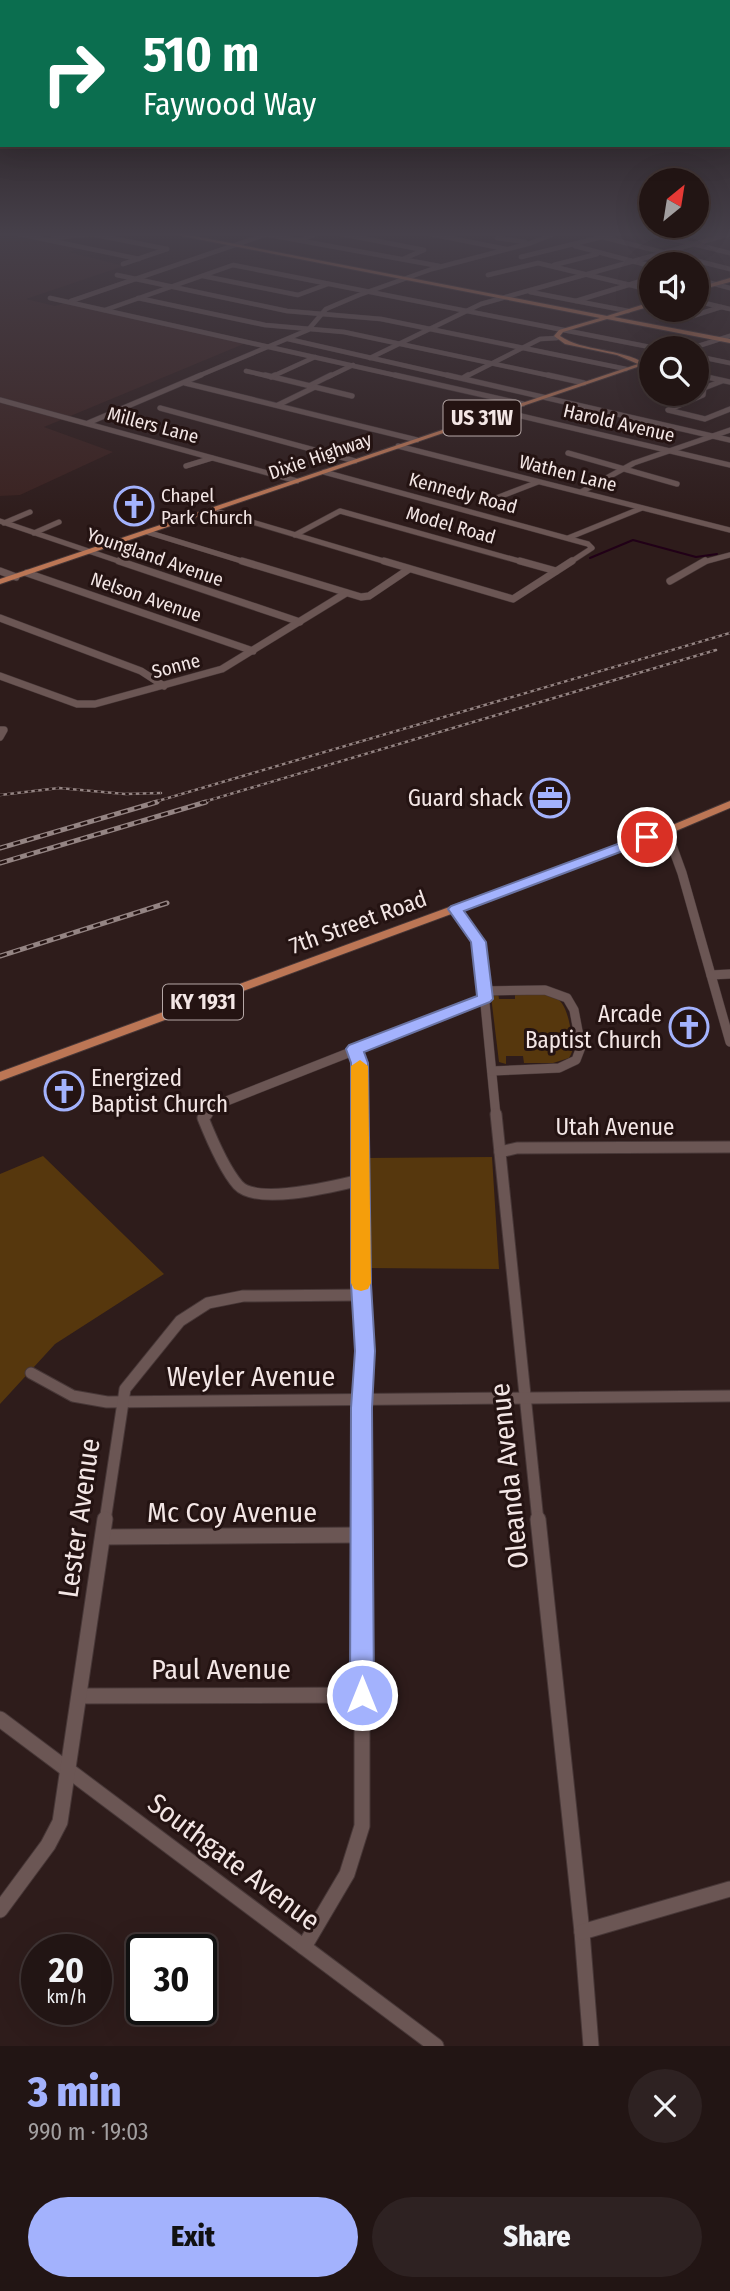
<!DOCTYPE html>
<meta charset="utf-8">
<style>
:root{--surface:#221514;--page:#2e2222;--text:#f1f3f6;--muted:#a29fa0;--line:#3f3434;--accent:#a3b2fd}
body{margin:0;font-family:"Fira Sans Condensed",sans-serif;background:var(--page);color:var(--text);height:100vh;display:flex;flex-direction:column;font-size:26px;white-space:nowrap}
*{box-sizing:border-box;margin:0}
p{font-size:23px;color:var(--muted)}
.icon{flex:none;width:38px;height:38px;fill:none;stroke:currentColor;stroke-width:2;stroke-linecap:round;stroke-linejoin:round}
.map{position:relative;height:2046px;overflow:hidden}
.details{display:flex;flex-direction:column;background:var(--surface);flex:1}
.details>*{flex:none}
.top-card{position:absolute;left:0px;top:0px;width:732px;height:147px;box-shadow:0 7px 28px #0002,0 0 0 2px var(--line);background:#0b6e4f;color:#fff;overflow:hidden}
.needle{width:46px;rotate:30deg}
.controls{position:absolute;left:639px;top:168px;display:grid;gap:14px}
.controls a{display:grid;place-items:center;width:70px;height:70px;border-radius:50%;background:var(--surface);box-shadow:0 7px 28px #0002,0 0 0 2px var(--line);font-size:35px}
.speed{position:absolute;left:21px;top:1934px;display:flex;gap:14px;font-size:35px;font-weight:700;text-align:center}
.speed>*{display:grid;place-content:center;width:91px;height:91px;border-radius:50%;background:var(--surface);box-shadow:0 7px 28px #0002,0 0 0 2px var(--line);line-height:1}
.speed small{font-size:18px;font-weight:400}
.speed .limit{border:4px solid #111;border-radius:10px;background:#fff;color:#111}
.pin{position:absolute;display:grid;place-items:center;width:60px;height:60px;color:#fff;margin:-30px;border:4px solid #fff;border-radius:50%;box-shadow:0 2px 7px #0007}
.me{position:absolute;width:77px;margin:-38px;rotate:0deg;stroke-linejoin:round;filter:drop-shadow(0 0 5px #0008)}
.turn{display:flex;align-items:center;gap:24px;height:147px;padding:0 28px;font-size:32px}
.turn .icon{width:91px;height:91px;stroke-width:2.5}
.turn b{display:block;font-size:49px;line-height:60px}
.round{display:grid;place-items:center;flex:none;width:74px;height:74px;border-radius:37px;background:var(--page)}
.headline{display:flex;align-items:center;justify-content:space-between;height:119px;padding:0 28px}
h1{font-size:42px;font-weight:800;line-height:52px;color:var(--accent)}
.action{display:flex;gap:14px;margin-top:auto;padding:14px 28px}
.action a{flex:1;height:80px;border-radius:42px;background:var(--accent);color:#111;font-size:28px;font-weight:800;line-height:80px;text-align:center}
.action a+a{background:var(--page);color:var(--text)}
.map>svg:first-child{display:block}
.built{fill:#3b2220}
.green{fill:#56370d}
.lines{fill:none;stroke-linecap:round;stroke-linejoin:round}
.stream{stroke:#210017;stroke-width:2}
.minor-far5-casing{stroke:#473737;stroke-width:5}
.minor-far4-casing{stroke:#473737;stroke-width:6}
.minor-far3-casing{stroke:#473737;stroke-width:8}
.minor-far2-casing{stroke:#473737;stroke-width:10}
.minor-far1-casing{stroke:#473737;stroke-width:13}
.minor-casing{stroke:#473737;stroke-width:17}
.major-casing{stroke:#473737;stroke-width:2}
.minor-far5{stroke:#6b5654;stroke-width:4.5}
.minor-far4{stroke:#6b5654;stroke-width:5}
.minor-far3{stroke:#6b5654;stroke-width:7}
.minor-far2{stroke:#6b5654;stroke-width:9}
.minor-far1{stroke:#6b5654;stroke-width:11}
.minor{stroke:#6b5654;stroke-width:15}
.major{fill:#bc7655;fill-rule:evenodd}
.rail-far1-casing{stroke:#948483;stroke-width:2.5}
.rail-casing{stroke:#948483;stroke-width:5}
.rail-far1{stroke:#241312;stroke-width:2;stroke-dasharray:3.5;stroke-linecap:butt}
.rail{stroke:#241312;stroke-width:2.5;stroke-dasharray:7;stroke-linecap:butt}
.route{fill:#a3b2fd;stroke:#6a74a4;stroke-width:2}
.slow{fill:#f59e0b}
.labels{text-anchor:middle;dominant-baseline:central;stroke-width:6;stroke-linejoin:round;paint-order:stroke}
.far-street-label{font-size:19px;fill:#f3e6e5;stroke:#241312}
.far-poi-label{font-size:19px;fill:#f3e6e5;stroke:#241312;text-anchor:start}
.shield{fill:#241312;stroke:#b5a7a6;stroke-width:2}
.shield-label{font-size:21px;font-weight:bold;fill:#f3e6e5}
.poi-label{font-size:23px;fill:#f3e6e5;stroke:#241312;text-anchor:end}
.street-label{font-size:23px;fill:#f3e6e5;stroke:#241312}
.near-street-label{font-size:28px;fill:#f3e6e5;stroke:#241312}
</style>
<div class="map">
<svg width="730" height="2046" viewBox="0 0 730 2046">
<rect width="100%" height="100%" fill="#2e1c1b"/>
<path class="built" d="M0,233L81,248L69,252L124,266L26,299L55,306L65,303L246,343L44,427L113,452L20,495L0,496Z"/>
<g class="green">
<path d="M498,992L499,999H515V992C553,992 564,991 571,1031C573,1042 575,1048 569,1058L553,1063H524L523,1056H506V1064L499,1062L491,996Z"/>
<path d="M43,1156L164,1274L55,1344L0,1404V1174Z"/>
<path d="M492,1157L499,1269L366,1268L365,1158Z"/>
</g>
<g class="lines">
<path class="stream" d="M590,558L633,540L696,557L717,554"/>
<defs>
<g id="minor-far5">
<path d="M14,233L139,259"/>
<path d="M336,233L424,250L403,259"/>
<path d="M425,233L506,249"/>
<path d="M649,233L730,253"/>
<path d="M264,234L439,266"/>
<path d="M602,237L730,269"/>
<path d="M53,238L91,234L167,249"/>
<path d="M497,238L525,242"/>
<path d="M300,240L319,233"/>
<path d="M575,246L651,266"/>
<path d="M521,257L618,233"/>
<path d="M123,264L167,249"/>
<path d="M554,265L597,254"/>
<path d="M117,275L287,311L381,319L626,369"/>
<path d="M488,275L538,263L651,290"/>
<path d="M203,276L298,295L328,284"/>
<path d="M696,279L730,288"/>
<path d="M530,292L576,301"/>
<path d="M50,298L403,377"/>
<path d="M138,298L265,325L344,332L556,377"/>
<path d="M71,301L270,233"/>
<path d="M696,301L730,309"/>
<path d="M105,310L233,265L655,348"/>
<path d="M628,311L576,301L651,278"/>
<path d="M680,320L721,307"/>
<path d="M288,339L455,377"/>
<path d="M692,348L730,336"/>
<path d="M696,356L730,363"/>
<path d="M370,358L481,304L730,234"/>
<path d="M643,364L651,362"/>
<path d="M246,371L272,377"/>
<path d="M696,375L706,377"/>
<path d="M196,377L308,330L326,309L359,295L432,269L531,243L556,233"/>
<path d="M271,377L315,357"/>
<path d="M328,377L353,365"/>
<path d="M465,377L540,339L557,338"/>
</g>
<g id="minor-far4">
<path d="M265,375L352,396"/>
<path d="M395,375L523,404"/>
<path d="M447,375L730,440"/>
<path d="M548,375L584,383"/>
<path d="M698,375L730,382"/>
<path d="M271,377L275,375"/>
<path d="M463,378L468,375"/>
<path d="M722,381L704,388L703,395L668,410L705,419L730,409"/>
<path d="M185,383L417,440"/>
<path d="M309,386L331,375"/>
<path d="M0,400L297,481"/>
<path d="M278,405L315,387"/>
<path d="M160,408L355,461"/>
<path d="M500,411L730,465"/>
<path d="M88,423L201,375"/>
<path d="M398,446L730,530"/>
<path d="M568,453L677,484"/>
<path d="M186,466L212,458"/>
<path d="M324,472L588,544L592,548L569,563"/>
<path d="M581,492L634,463L730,430"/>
<path d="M491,500L538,482"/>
<path d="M212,510L390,563"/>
<path d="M0,521L124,563"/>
<path d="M4,523L30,512"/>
<path d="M147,532L248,563"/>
<path d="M34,533L59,522"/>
<path d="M295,535L340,511L526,563"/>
<path d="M568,538L642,508"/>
<path d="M700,563L730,555"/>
</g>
<g id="minor-far3">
<path d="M119,561L300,622"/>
<path d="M242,561L361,597L369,596L409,569"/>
<path d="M384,561L513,599L572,561"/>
<path d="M520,561L556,571"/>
<path d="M0,571L16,577"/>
<path d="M27,573L253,651"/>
<path d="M670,581L705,561"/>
<path d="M0,618L141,671L164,686"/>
<path d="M0,676L77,704H95L222,669L346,593"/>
<path d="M0,730H4L0,737"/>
</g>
<g id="minor-far2">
<path d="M661,831L670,840L682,873L730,1042"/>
<path d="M456,909L479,942L496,1116"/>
<path d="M711,975L730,974"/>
<path d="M484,991L545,990L567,998L574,1010L581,1047L576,1060L559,1068L492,1071"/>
<path d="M355,1049L360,1063V1116"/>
<path d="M205,1116L214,1106L485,999"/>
</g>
<g id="minor-far1">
<path d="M207,1114L203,1118C211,1138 224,1169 238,1185C257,1206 335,1186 360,1180"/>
<path d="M360,1114L361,1284L365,1351L362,1521"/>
<path d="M496,1114L538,1521"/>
<path d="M500,1152L517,1148L730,1147"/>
<path d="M31,1373L73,1396L107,1402L730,1396"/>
<path d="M105,1521L125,1389L180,1321L208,1303L243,1296L362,1295"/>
</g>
<g id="minor">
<path d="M538,1519L582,1932L591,2046"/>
<path d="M103,1537L361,1535"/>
<path d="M80,1696L362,1695"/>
<path d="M0,1719L436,2046"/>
<path d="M0,1910L48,1845L60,1822L105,1519"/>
<path d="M582,1932L730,1889"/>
<path d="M304,1947L347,1874L362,1826V1519"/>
</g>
<g id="major">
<path d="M167,233H178L607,316L651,302V306L614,317L730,339V343L607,319L563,332L560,336C584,352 620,348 646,364L0,584V579L638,364L617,355L565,344L554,336L559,330L600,318Z"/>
<path d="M730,278V282L696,291V288Z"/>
<path d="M730,801V808L678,830L0,1081V1072L670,826Z"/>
</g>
</defs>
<use href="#minor-far5" class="minor-far5-casing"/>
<use href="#minor-far4" class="minor-far4-casing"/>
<use href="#minor-far3" class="minor-far3-casing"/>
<use href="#minor-far2" class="minor-far2-casing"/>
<use href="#minor-far1" class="minor-far1-casing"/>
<use href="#minor" class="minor-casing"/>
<use href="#major" class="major-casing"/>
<use href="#minor-far5" class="minor-far5"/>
<use href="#minor-far4" class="minor-far4"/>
<use href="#minor-far3" class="minor-far3"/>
<use href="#minor-far2" class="minor-far2"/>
<use href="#minor-far1" class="minor-far1"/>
<use href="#minor" class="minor"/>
<use href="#major" class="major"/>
<defs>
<g id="rail-far1">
<path d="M0,795L59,788L125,794L161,793"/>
<path d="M151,803L730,633"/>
<path d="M200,803L716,650"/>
</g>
<g id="rail">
<path d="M0,848L157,802"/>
<path d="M0,863L206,802"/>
<path d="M0,956L167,903"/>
</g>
</defs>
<use href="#rail-far1" class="rail-far1-casing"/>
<use href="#rail" class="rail-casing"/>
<use href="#rail-far1" class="rail-far1"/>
<use href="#rail" class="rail"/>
</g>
<linearGradient id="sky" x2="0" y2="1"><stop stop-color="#190f0f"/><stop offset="0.45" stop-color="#46404a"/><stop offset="1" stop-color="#46404a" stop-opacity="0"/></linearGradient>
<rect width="730" height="520" fill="url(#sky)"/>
<path class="route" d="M647,833L652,834V840L464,911L486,942L493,999L490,1002L364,1052L368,1063L371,1284L375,1351L372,1408L374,1695L371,1704L362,1707L353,1704L350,1695L351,1408L355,1351L351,1284V1063L346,1049L349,1045L477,996L471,942L448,909L451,906Z"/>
<path class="slow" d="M360,1060L368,1066L371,1283L368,1289L361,1291L354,1289L351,1283V1066Z"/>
<defs>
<symbol id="church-ring" viewBox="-11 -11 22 22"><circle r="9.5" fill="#241312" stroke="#a3b2fd" stroke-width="1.5"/><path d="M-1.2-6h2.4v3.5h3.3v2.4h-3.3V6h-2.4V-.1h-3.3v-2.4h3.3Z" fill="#a3b2fd"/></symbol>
<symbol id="office-ring" viewBox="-11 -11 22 22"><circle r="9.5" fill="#241312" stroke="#a3b2fd" stroke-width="1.5"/><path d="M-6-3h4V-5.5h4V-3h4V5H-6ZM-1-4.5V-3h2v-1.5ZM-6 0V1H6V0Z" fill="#a3b2fd"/></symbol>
</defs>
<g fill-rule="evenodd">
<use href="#church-ring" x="112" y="484" width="44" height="44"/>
<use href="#office-ring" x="528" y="776" width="44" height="44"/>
<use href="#church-ring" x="667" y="1005" width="44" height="44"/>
<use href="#church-ring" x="42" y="1069" width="44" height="44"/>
</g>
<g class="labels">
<g class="far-street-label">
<text transform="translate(619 423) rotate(13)">Harold Avenue</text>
<text transform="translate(153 425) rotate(15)">Millers Lane</text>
<text transform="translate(320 456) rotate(-19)">Dixie Highway</text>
<text transform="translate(568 473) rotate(14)">Wathen Lane</text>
<text transform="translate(463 493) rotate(15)">Kennedy Road</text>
<text transform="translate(451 525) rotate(16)">Model Road</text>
<text transform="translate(155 557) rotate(19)">Youngland Avenue</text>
<text transform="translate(146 597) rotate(19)">Nelson Avenue</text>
<text transform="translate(176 666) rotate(-15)">Sonne</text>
</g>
<g class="far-poi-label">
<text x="161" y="495">Chapel<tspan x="161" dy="22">Park Church</tspan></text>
</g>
<g class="shield">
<rect x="443.5" y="400.5" width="77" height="35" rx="5"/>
<rect x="163" y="984.5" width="80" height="35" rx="5"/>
</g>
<g class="shield-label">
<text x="482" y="418">US 31W</text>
<text x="203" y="1002">KY 1931</text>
</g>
<g class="poi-label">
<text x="523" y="798">Guard shack</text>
<text x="662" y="1014">Arcade<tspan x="662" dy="26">Baptist Church</tspan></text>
<text x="91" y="1078" text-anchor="start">Energized<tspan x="91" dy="26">Baptist Church</tspan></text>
</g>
<g class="street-label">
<text transform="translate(358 922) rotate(-20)">7th Street Road</text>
<text x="615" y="1127">Utah Avenue</text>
</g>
<g class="near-street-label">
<text x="251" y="1376">Weyler Avenue</text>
<text transform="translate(509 1476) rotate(-96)">Oleanda Avenue</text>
<text x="232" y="1512">Mc Coy Avenue</text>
<text transform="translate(79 1518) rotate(-82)">Lester Avenue</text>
<text x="221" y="1669">Paul Avenue</text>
<text transform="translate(234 1862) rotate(37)">Southgate Avenue</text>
</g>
</g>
</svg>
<div class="controls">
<a><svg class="needle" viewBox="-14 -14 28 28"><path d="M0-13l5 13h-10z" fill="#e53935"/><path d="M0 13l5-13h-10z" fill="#a29fa0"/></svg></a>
<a><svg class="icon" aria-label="sound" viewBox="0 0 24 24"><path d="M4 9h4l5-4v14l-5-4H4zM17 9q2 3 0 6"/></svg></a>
<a><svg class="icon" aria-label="search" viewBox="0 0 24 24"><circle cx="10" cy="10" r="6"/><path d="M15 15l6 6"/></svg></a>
</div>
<div class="speed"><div>20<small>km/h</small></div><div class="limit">30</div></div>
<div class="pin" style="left:647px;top:837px;background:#d93025"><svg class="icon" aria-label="arrive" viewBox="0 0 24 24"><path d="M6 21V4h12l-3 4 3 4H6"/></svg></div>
<svg class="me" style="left:362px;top:1695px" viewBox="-20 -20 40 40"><circle r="17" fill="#a3b2fd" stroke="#fff" stroke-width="3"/><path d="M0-11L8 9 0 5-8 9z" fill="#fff"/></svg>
<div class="top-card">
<div class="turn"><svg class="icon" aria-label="right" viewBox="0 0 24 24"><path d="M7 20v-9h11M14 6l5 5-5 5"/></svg><div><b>510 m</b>Faywood Way</div></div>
</div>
</div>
<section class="details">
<div class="headline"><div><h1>3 min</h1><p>990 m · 19:03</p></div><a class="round"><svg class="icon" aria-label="close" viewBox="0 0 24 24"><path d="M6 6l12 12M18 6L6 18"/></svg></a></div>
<div class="action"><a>Exit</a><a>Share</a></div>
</section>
